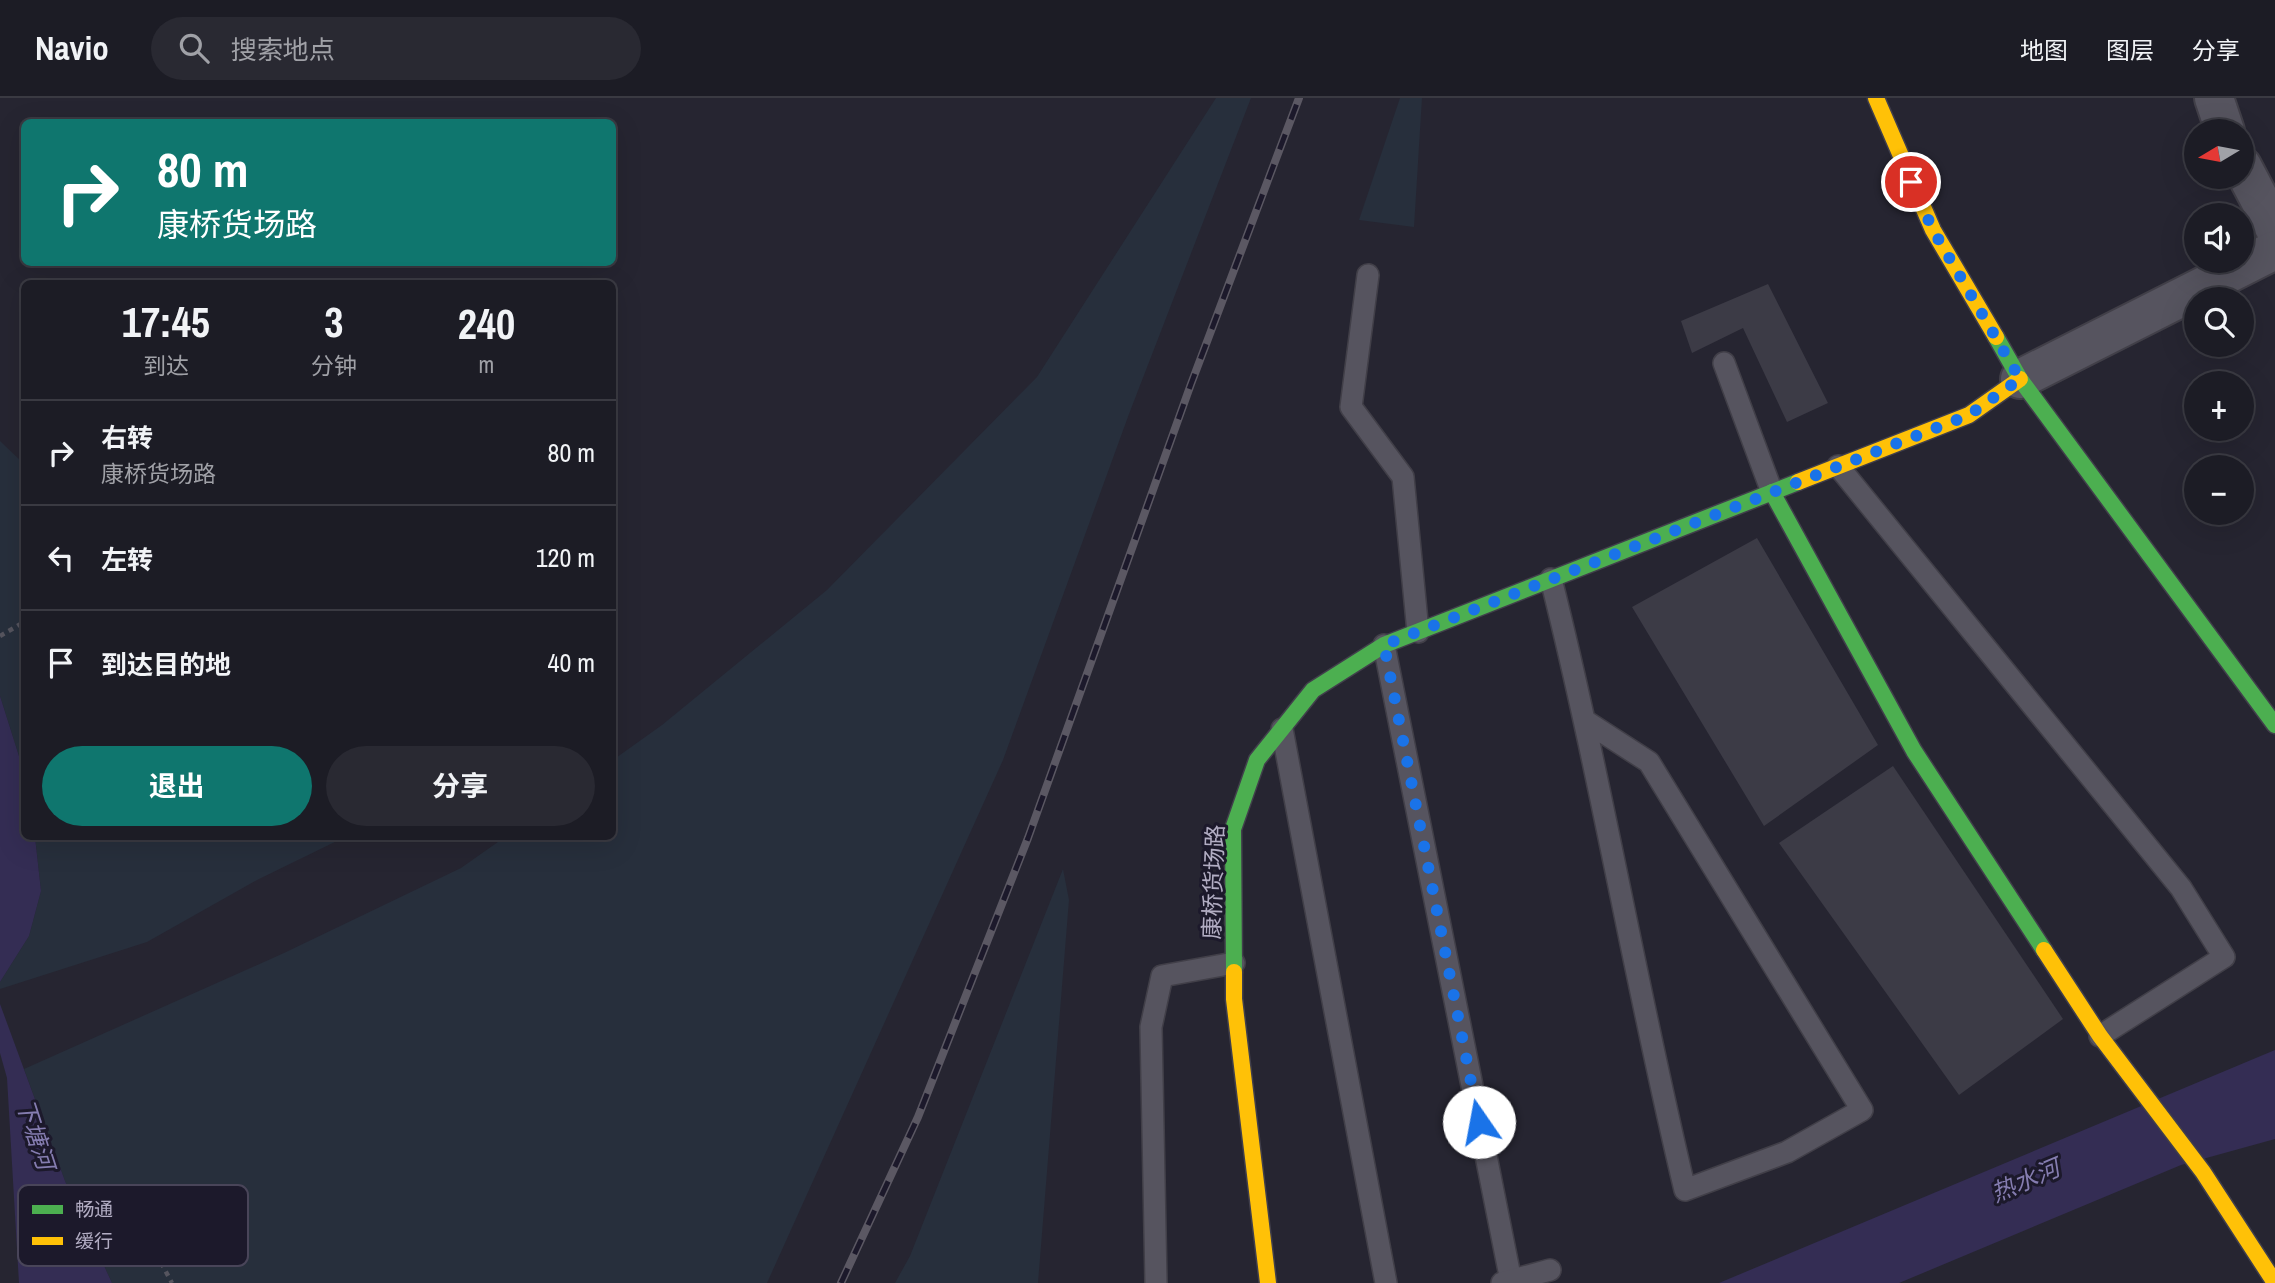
<!DOCTYPE html>
<html lang="zh">
<meta charset="utf-8">
<style>
:root{--surface:#1c1c25;--page:#292932;--text:#f1f3f6;--muted:#a0a1a7;--line:#3a3a42;--accent:#0f766e}
body{margin:0;font-family:"Archivo Narrow","Noto Sans SC",sans-serif;background:var(--page);color:var(--text);height:100vh;display:flex;flex-direction:column;font-size:26px;white-space:nowrap}
*{box-sizing:border-box;margin:0}
p{font-size:23px;color:var(--muted)}
.icon{flex:none;width:38px;height:38px;fill:none;stroke:currentColor;stroke-width:2;stroke-linecap:round;stroke-linejoin:round}
.map{position:relative;flex:1;overflow:hidden}
.details{position:absolute;left:21px;top:182px;width:595px;height:560px;display:flex;flex-direction:column;background:var(--surface);border-radius:10px;box-shadow:0 7px 28px #0002,0 0 0 2px var(--line)}
.details>*{flex:none}
.hud{position:absolute;left:21px;top:21px;width:595px;height:147px;border-radius:10px;box-shadow:0 7px 28px #0002,0 0 0 2px var(--line);background:#0f766e;color:#fff;overflow:hidden}
.needle{width:46px;rotate:260deg}
.controls{position:absolute;left:2184px;top:21px;display:grid;gap:14px}
.controls a{display:grid;place-items:center;width:70px;height:70px;border-radius:50%;background:var(--surface);box-shadow:0 7px 28px #0002,0 0 0 2px var(--line);font-size:35px}
.pin{position:absolute;display:grid;place-items:center;width:60px;height:60px;color:#fff;margin:-30px;border:4px solid #fff;border-radius:50%;box-shadow:0 2px 7px #0007}
.me{position:absolute;width:77px;margin:-38px;rotate:348deg;stroke-linejoin:round;filter:drop-shadow(0 0 5px #0008)}
.turn{display:flex;align-items:center;gap:24px;height:147px;padding:0 21px;font-size:32px}
.turn .icon{width:91px;height:91px;stroke-width:2.5}
.turn b{display:block;font-size:49px;line-height:60px}
.eta{display:flex;justify-content:space-evenly;align-items:center;height:119px;text-align:center}
.eta b{font-size:42px;font-weight:700;line-height:49px}
.action{display:flex;gap:14px;margin-top:auto;padding:14px 21px}
.action a{flex:1;height:80px;border-radius:42px;background:var(--accent);color:#fff;font-size:28px;font-weight:700;line-height:80px;text-align:center}
.action a+a{background:var(--page);color:var(--text)}
ul{padding:0;list-style:none}
li{display:flex;align-items:center;gap:21px;height:105px;padding:0 21px;border-top:2px solid var(--line)}
li div{flex:1}
li b{display:block;font-size:26px}
li em{font-style:normal}
header{display:flex;align-items:center;gap:42px;box-sizing:border-box;height:98px;padding:0 35px;background:var(--surface);border-bottom:2px solid var(--line)}
header strong{font-size:33px}
nav{display:flex;gap:38px;margin-inline-start:auto;font-size:24px}
.search{width:490px;height:63px;background:var(--page);display:flex;align-items:center;gap:18px;box-sizing:border-box;padding:0 24px;border-radius:38px;color:var(--muted);font-size:26px}
.map>svg:first-child{display:block}
.green{fill:#272f3c}
.water{fill:#342d54}
.building{fill:#3c3b46}
.lines{fill:none;stroke-linecap:round;stroke-linejoin:round}
.lane-casing{stroke:#413f48;stroke-width:24}
.street-casing{stroke:#413f48;stroke-width:42}
.fast-casing{stroke:#413f4b;stroke-width:19}
.slow-casing{stroke:#413f4b;stroke-width:19}
.path{stroke:#55545e;stroke-width:4.5;stroke-dasharray:5 5;stroke-linecap:butt}
.lane{stroke:#56545f;stroke-width:21}
.street{stroke:#56545f;stroke-width:38}
.fast{stroke:#4caf50;stroke-width:16}
.slow{stroke:#ffc107;stroke-width:16}
.rail-casing{stroke:#5b5863;stroke-width:8}
.rail{stroke:#1c192b;stroke-width:5;stroke-dasharray:16;stroke-linecap:butt}
.route{stroke:#1a73e8;stroke-width:12;stroke-dasharray:0 21.6}
.labels{text-anchor:middle;dominant-baseline:central;stroke-width:6;stroke-linejoin:round;paint-order:stroke}
.street-label{font-size:23px;fill:#b2adc3;stroke:#1c192b}
.water-label{font-size:24px;font-style:italic;fill:#857db0;stroke:#1c192b}
.key{fill:#1c192b;stroke:#494559;stroke-width:2}
.key-label{font-size:19px;fill:#b2adc3}
</style>
<header>
<strong>Navio</strong>
<div class="search"><svg class="icon" aria-label="search" viewBox="0 0 24 24"><circle cx="10" cy="10" r="6"/><path d="M15 15l6 6"/></svg>搜索地点</div>
<nav><a>地图</a><a>图层</a><a>分享</a></nav>
</header>
<div class="map">
<svg width="2275" height="1185" viewBox="0 0 2275 1185">
<rect width="100%" height="100%" fill="#262531"/>
<g class="green">
<path d="M1216,0H1251L1129,316L1003,662L767,1185H112L65,1083L24,971L284,855L461,770L505,739L612,738L613,662L662,627L827,492L1037,279Z"/>
<path d="M1400,0H1422L1414,129L1359,122Z"/>
<path d="M0,343L24,366V674L0,598Z"/>
<path d="M35,739H345L257,782L147,844L0,891V884L29,838L41,793Z"/>
<path d="M1063,771L1069,802L1038,1185H895L910,1158Z"/>
</g>
<g class="water">
<path d="M0,598L24,674V738L35,739L41,793L29,838L0,884Z"/>
<path d="M0,906L65,1083L112,1185H19L7,980L0,955Z"/>
<path d="M2275,952V1041L2181,1067L1899,1185H1719Z"/>
</g>
<g class="building">
<path d="M1768,186L1828,305L1787,324L1743,230L1692,255L1681,223Z"/>
<path d="M1757,440L1878,647L1764,728L1632,509Z"/>
<path d="M1893,668L2063,921L1959,997L1779,745Z"/>
</g>
<g class="lines">
<defs>
<g id="lane">
<path d="M1368,177L1351,309L1403,379L1418,534"/>
<path d="M1724,265L1772,394"/>
<path d="M1838,368L2181,790L2224,859L2100,938"/>
<path d="M1551,481C1602,684 1636,889 1685,1092L1787,1054L1862,1012L1649,664L1587,624"/>
<path d="M1384,547L1511,1183"/>
<path d="M1282,631L1386,1185"/>
<path d="M1156,1185L1151,929L1162,878L1234,865"/>
<path d="M1502,1185L1550,1172"/>
</g>
<g id="street">
<path d="M2214,0L2225,33"/>
<path d="M2242,68L2275,131"/>
<path d="M2020,281L2275,152"/>
</g>
<g id="fast">
<path d="M1996,239L2020,281L2275,627"/>
<path d="M1772,394L1914,653L2044,852"/>
<path d="M1234,874L1233,731L1257,662L1313,592L1384,547L1798,384"/>
</g>
<g id="slow">
<path d="M1876,0L1933,132L1996,239"/>
<path d="M1798,384L1969,317L2020,281"/>
<path d="M2044,852L2100,938L2203,1074L2275,1185"/>
<path d="M1234,874V901L1268,1185"/>
</g>
</defs>
<use href="#lane" class="lane-casing"/>
<use href="#street" class="street-casing"/>
<use href="#fast" class="fast-casing"/>
<use href="#slow" class="slow-casing"/>
<g class="path">
<path d="M0,538L24,524"/>
<path d="M123,1106L151,1146L172,1185"/>
</g>
<use href="#lane" class="lane"/>
<use href="#street" class="street"/>
<use href="#fast" class="fast"/>
<use href="#slow" class="slow"/>
<defs>
<path id="rail" d="M841,1185L918,1019L1028,740L1191,286L1299,0"/>
</defs>
<use href="#rail" class="rail-casing"/>
<use href="#rail" class="rail"/>
</g>
<g class="lines">
<path class="route" d="M1479,1024L1384,547L1969,317L2020,281L1933,132L1911,84"/>
</g>
<g class="labels">
<g class="street-label">
<text transform="translate(1213 784) rotate(-88)">康桥货场路</text>
</g>
<g class="water-label">
<text transform="translate(36 1036) rotate(72)">下塘河</text>
<text transform="translate(2025 1082) rotate(-23)">热水河</text>
</g>
</g>
<rect x="18" y="1087" width="230" height="81" rx="10" class="key"/>
<rect x="32" y="1107" width="31" height="9" fill="#4caf50"/>
<rect x="32" y="1139" width="31" height="8" fill="#ffc107"/>
<g class="key-label">
<text x="75" y="1118">畅通</text>
<text x="75" y="1150">缓行</text>
</g>
</svg>
<div class="controls">
<a><svg class="needle" viewBox="-14 -14 28 28"><path d="M0-13l5 13h-10z" fill="#e53935"/><path d="M0 13l5-13h-10z" fill="#a0a1a7"/></svg></a>
<a><svg class="icon" aria-label="sound" viewBox="0 0 24 24"><path d="M4 9h4l5-4v14l-5-4H4zM17 9q2 3 0 6"/></svg></a>
<a><svg class="icon" aria-label="search" viewBox="0 0 24 24"><circle cx="10" cy="10" r="6"/><path d="M15 15l6 6"/></svg></a>
<a>+</a>
<a>−</a>
</div>
<div class="pin" style="left:1911px;top:84px;background:#d93025"><svg class="icon" aria-label="arrive" viewBox="0 0 24 24"><path d="M6 21V4h12l-3 4 3 4H6"/></svg></div>
<svg class="me" style="left:1479px;top:1024px" viewBox="-20 -20 40 40"><circle r="19" fill="#fff"/><path d="M0-13L10 11 0 6-10 11z" fill="#1a73e8"/></svg>
<div class="hud">
<div class="turn"><svg class="icon" aria-label="right" viewBox="0 0 24 24"><path d="M7 20v-9h11M14 6l5 5-5 5"/></svg><div><b>80 m</b>康桥货场路</div></div>
</div>
<section class="details">
<div class="eta">
<div><b>17:45</b><p>到达</p></div>
<div><b>3</b><p>分钟</p></div>
<div><b>240</b><p>m</p></div>
</div>
<ul>
<li><svg class="icon" aria-label="right" viewBox="0 0 24 24"><path d="M7 20v-9h11M14 6l5 5-5 5"/></svg><div><b>右转</b><p>康桥货场路</p></div><em>80 m</em></li>
<li><svg class="icon" aria-label="left" viewBox="0 0 24 24"><path d="M17 20v-9H6M10 6l-5 5 5 5"/></svg><div><b>左转</b></div><em>120 m</em></li>
<li><svg class="icon" aria-label="arrive" viewBox="0 0 24 24"><path d="M6 21V4h12l-3 4 3 4H6"/></svg><div><b>到达目的地</b></div><em>40 m</em></li>
</ul>
<div class="action"><a>退出</a><a>分享</a></div>
</section>
</div>
